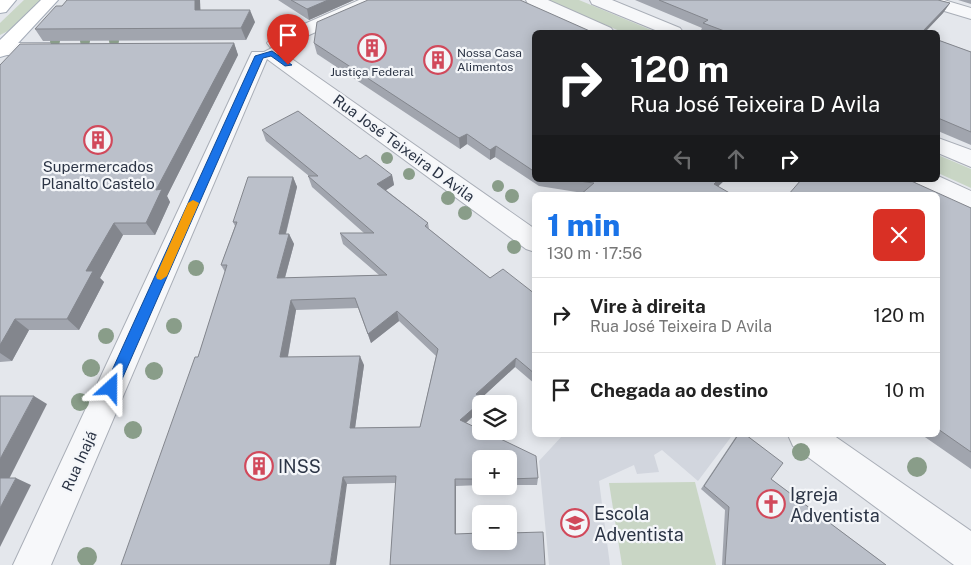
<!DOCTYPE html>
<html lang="pt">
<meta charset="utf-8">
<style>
:root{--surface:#fff;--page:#f6f6f6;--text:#222;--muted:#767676;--line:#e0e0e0;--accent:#1a73e8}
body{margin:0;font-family:"Public Sans",sans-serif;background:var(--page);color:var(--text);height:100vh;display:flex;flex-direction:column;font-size:19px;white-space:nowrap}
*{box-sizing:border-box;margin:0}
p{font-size:16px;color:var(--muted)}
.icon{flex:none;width:28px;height:28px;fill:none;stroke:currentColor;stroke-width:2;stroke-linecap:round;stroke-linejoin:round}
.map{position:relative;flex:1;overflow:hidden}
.drawer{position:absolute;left:532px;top:192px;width:408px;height:245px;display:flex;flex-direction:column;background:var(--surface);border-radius:8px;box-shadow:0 2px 12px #0003}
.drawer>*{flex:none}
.top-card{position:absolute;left:532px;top:30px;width:408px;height:152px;border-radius:8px;box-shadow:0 2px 12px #0003;background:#202124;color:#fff;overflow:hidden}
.fabs{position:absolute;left:472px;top:395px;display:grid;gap:10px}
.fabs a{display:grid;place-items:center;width:45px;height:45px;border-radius:8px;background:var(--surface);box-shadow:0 2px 12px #0003;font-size:25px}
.pin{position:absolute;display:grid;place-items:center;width:42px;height:42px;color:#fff;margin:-51px -21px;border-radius:50% 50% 50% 0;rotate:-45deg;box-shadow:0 0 5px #0007}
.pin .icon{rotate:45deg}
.me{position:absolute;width:55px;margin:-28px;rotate:24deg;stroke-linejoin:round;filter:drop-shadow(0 0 4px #0008)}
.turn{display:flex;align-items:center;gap:18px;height:105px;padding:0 15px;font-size:22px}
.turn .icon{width:65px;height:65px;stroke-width:2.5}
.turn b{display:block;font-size:35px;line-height:42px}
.lanes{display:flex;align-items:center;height:48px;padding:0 15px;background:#0003;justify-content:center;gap:25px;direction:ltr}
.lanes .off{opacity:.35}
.round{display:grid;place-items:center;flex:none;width:52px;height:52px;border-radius:8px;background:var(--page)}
.headline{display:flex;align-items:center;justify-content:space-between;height:85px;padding:0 15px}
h1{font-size:30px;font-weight:800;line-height:38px;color:var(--accent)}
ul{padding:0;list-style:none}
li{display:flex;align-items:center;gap:15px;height:75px;padding:0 15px;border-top:1px solid var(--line)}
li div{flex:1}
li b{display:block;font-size:19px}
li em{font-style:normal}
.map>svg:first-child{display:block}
.built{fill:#d2d6de}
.green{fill:#c9d6c5}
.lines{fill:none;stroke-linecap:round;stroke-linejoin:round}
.minor-casing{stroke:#a9aeb7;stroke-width:2}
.major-casing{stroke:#a3abb8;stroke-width:2}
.minor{fill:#f7f8fa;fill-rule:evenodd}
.major{fill:#fff;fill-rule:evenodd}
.tree{fill:#899d89}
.wall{fill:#a1a5ae;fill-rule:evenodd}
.shaded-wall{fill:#83868d}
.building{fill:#bbc0ca;stroke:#83868d;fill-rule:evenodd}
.route{fill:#1a73e8;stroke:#114b97}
.slow{fill:#f59e0b}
.labels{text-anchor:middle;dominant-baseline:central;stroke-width:4.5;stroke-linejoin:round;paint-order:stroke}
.far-poi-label{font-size:12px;fill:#2b3445;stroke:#f4f6f9;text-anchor:start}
.street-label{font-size:15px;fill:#2b3445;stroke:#f4f6f9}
.poi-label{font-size:15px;fill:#2b3445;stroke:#f4f6f9}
.near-poi-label{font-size:18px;fill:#2b3445;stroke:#f4f6f9;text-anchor:start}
</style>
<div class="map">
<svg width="971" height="565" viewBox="0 0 971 565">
<rect width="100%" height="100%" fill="#e4e7ec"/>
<path class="built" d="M563,435H728L731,437L698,481L662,450L654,455L659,472L637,474L634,465L599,481L610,565H549L539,461Z"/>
<g class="green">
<path d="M24,0H42L12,29L0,35V23Z"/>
<path d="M547,0H579L656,32H622Z"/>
<path d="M938,155L971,169V188L938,173Z"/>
<path d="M695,482L716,565H622L609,483Z"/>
</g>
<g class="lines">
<defs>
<g id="minor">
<path d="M359,0H381L379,4L282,47L276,48L270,47L267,43L270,39Z"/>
<path d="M526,0H548L611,28L614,32H591L528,4Z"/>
<path d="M590,0H612L680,28L683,32H660L592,4Z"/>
<path d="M919,0H944L971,8V19L921,4Z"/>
<path d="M0,43H54L61,45L63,49L61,53L54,55H0Z"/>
<path d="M272,48L279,50L535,229V252L526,249L267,59L51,565H13L250,56L252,52H264Z"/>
<path d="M938,138L971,150V167L938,153Z"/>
<path d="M938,176L971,191V210L918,186L914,180H938Z"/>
<path d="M788,435H833L971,531V565H954L793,446Z"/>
</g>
<g id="major">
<path d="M0,0H16L6,12L0,13Z"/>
<path d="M41,0H58L7,55L0,57V40Z"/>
</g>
</defs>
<use href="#minor" class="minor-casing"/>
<use href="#major" class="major-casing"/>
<use href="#minor" class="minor"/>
<use href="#major" class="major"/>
</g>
<g class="tree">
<circle cx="278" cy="29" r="5"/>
<circle cx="55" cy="41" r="5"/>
<circle cx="85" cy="41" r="5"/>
<circle cx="114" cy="41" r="5"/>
<circle cx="387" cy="158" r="6"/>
<circle cx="409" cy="174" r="6"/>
<circle cx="498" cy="186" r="6"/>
<circle cx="512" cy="196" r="7"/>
<circle cx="448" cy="198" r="7"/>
<circle cx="465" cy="213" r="7"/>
<circle cx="514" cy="247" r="7"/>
<circle cx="196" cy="268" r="8"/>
<circle cx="174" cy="326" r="8"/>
<circle cx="106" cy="336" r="8"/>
<circle cx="91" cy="368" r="9"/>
<circle cx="154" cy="371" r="9"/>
<circle cx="80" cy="402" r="9"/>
<circle cx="133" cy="430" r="9"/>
<circle cx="801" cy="452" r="9"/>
<circle cx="917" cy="467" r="10"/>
<circle cx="87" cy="557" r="10"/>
</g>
<g class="wall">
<path d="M200,0V10L255,22L246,40L43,41L35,29Z"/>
<path d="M278,0H354L309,20Z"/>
<path d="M635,0H938L950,3L943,13L925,32H700L702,28Z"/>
<path d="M958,0H971V4Z"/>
<path d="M535,32V180H725L583,193L539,186L495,157L490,160L467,144L460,149L317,54L314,43Z"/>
<path d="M938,40L971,52V145L938,131Z"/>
<path d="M234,43L238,55L167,196L170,202L155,235H123L100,278L104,282L79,330H29L12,361L0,362V65Z"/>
<path d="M262,130L360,159L392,175L394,185L386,190L428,223L429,229L490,278L535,294V384L515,367L480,399L482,401L481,409L466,423L538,478L537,485H509V459H481V485L456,486L390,565L396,483L347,484L198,357L225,272L221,265L235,226L233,222L293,177L297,187L286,234H289L294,244L285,278L379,275L343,244L340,233H364L312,187L308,176H309L266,141ZM358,308L371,343L399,321L436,356L420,427L355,428L364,365L288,357L296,310Z"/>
<path d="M938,195L971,208V469L922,435H938Z"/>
<path d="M737,435H746L771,479L886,565H722L725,510L701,489Z"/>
</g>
<g class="shaded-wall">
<path d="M195,0H200L201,22L195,10Z"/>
<path d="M328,0H354L309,20L307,9Z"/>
<path d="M950,3L943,13L925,32H922Z"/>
<path d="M250,10L255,22L246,40L241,28Z"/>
<path d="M234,43L238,55L167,196L170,202L155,235L146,223L156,190Z"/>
<path d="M467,134V144L460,149L459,138Z"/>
<path d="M496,146L495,157L490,160V150Z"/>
<path d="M392,175L394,185L380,194L377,184Z"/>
<path d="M293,177L297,187L283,244L279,234Z"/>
<path d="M718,180H725L709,195L714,184Z"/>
<path d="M114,223L123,235L100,278L104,282L79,330L67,319L86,271Z"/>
<path d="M289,234L294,244L282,288L277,278Z"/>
<path d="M291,300L296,310L286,366L280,357Z"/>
<path d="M397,311L399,321L371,343L368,334Z"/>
<path d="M15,319L29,330L12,361L0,353V345Z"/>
<path d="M360,356L364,365L354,435L350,428Z"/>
<path d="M516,358L515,367L476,403V394Z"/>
<path d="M34,396L47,404L6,485L0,482V459Z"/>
<path d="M482,401L481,409L460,428V420Z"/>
<path d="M343,477L347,484L336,565H330Z"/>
<path d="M16,478L31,485L0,547V508Z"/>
<path d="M455,479L456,486V539L455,534Z"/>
</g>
<g class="building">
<path d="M67,0H195V10H250L241,28L35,29L56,6H62Z"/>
<path d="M291,0H328L307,9Z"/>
<path d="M368,0H520L592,32H535V172L496,146L490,150L467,134L459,138L314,43L317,22Z"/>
<path d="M659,0H938L950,3L922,32H727L703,23L708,20Z"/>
<path d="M938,40L971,52V132L938,118Z"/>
<path d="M234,43L156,190L162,189L146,223H114L86,271H93L67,319H15L0,345V65L20,44Z"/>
<path d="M298,111L360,159L366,155L392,175L377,184L428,223L425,226L490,278L503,269L535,294V374L516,358L476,394L482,401L460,420L481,430V431H484L536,456L538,478L509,479V459H481V479H455V534L481,533V541H509V533L543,532L545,565H390L396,476L343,477L330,565H121L195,357H198L227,265H221L237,222H233L248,177H293L279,234H289L277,278L387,275L340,233H374L308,176H318L262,130ZM355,298L368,334L397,311L438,349L420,427L350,428L360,356L280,357L291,300Z"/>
<path d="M571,180H718L714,184L733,195H580L594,183Z"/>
<path d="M801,180H909L971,208V452L938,429V195H788Z"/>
<path d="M0,396H34L0,459Z"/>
<path d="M738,435H746L783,463L771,479L886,565H725L729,507L704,486Z"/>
<path d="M0,478H16L0,508Z"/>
</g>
<path class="route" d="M272,51L292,65L285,66L271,56L263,58L116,393L111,394L106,393L104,388L255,56Z"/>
<path class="slow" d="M193,200L199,203L167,276L161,280L157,279L156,276L188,203Z"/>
<defs>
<symbol id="building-ring" viewBox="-11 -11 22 22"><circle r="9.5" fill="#f4f6f9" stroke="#d1495b" stroke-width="1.5"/><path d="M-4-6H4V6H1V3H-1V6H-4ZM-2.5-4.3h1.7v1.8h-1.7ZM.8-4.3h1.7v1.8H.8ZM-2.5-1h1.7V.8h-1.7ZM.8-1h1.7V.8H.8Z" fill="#d1495b"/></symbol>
<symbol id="church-ring" viewBox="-11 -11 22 22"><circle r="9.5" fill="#f4f6f9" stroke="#d1495b" stroke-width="1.5"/><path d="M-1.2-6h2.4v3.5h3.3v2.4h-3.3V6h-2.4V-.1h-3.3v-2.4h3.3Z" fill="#d1495b"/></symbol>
<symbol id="school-ring" viewBox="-11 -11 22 22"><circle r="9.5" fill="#f4f6f9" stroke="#d1495b" stroke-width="1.5"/><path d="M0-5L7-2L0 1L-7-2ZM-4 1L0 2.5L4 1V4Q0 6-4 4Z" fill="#d1495b"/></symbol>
</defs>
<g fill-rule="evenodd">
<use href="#building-ring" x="356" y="32" width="32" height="32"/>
<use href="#building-ring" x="422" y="44" width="32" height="32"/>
<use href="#building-ring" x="82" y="124" width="32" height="32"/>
<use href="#building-ring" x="243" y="450" width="32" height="32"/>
<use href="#church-ring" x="755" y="488" width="32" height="32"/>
<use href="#school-ring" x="559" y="507" width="32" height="32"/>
</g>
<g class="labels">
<g class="far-poi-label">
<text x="457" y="53">Nossa Casa<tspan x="457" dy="14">Alimentos</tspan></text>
<text x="372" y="72" text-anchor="middle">Justiça Federal</text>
</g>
<g class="street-label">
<text transform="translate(404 148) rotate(36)">Rua José Teixeira D Avila</text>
<text transform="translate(79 461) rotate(-66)">Rua Inajá</text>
</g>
<g class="poi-label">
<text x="98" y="166">Supermercados<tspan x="98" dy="17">Planalto Castelo</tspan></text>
</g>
<g class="near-poi-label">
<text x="278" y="466">INSS</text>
<text x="790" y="494">Igreja<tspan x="790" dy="21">Adventista</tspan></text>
<text x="594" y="513">Escola<tspan x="594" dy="21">Adventista</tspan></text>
</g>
</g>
</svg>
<div class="fabs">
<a><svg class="icon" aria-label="layers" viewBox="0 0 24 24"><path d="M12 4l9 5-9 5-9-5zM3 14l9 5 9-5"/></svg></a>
<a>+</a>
<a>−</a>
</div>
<div class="pin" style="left:288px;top:65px;background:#d93025"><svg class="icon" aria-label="arrive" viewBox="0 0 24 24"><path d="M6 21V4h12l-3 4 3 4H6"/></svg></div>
<svg class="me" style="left:111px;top:388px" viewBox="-20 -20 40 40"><path d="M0-17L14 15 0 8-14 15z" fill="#1a73e8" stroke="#fff" stroke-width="4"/></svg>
<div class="top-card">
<div class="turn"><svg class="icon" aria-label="right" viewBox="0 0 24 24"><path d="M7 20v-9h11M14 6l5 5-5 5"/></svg><div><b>120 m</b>Rua José Teixeira D Avila</div></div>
<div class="lanes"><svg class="icon off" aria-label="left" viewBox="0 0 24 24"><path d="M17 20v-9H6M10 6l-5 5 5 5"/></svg><svg class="icon off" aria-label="ahead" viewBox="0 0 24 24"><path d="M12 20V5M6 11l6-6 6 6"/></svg><svg class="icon" aria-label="right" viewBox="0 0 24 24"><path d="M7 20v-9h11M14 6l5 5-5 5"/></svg></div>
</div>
<section class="drawer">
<div class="headline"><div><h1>1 min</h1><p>130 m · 17:56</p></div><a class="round" style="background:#d93025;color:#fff"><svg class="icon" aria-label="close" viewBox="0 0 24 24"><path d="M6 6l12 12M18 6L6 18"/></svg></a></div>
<ul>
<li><svg class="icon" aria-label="right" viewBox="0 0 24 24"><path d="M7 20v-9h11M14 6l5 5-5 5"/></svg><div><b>Vire à direita</b><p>Rua José Teixeira D Avila</p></div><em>120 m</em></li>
<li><svg class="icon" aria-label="arrive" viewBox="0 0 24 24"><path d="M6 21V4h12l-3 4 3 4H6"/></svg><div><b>Chegada ao destino</b></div><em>10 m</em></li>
</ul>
</section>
</div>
